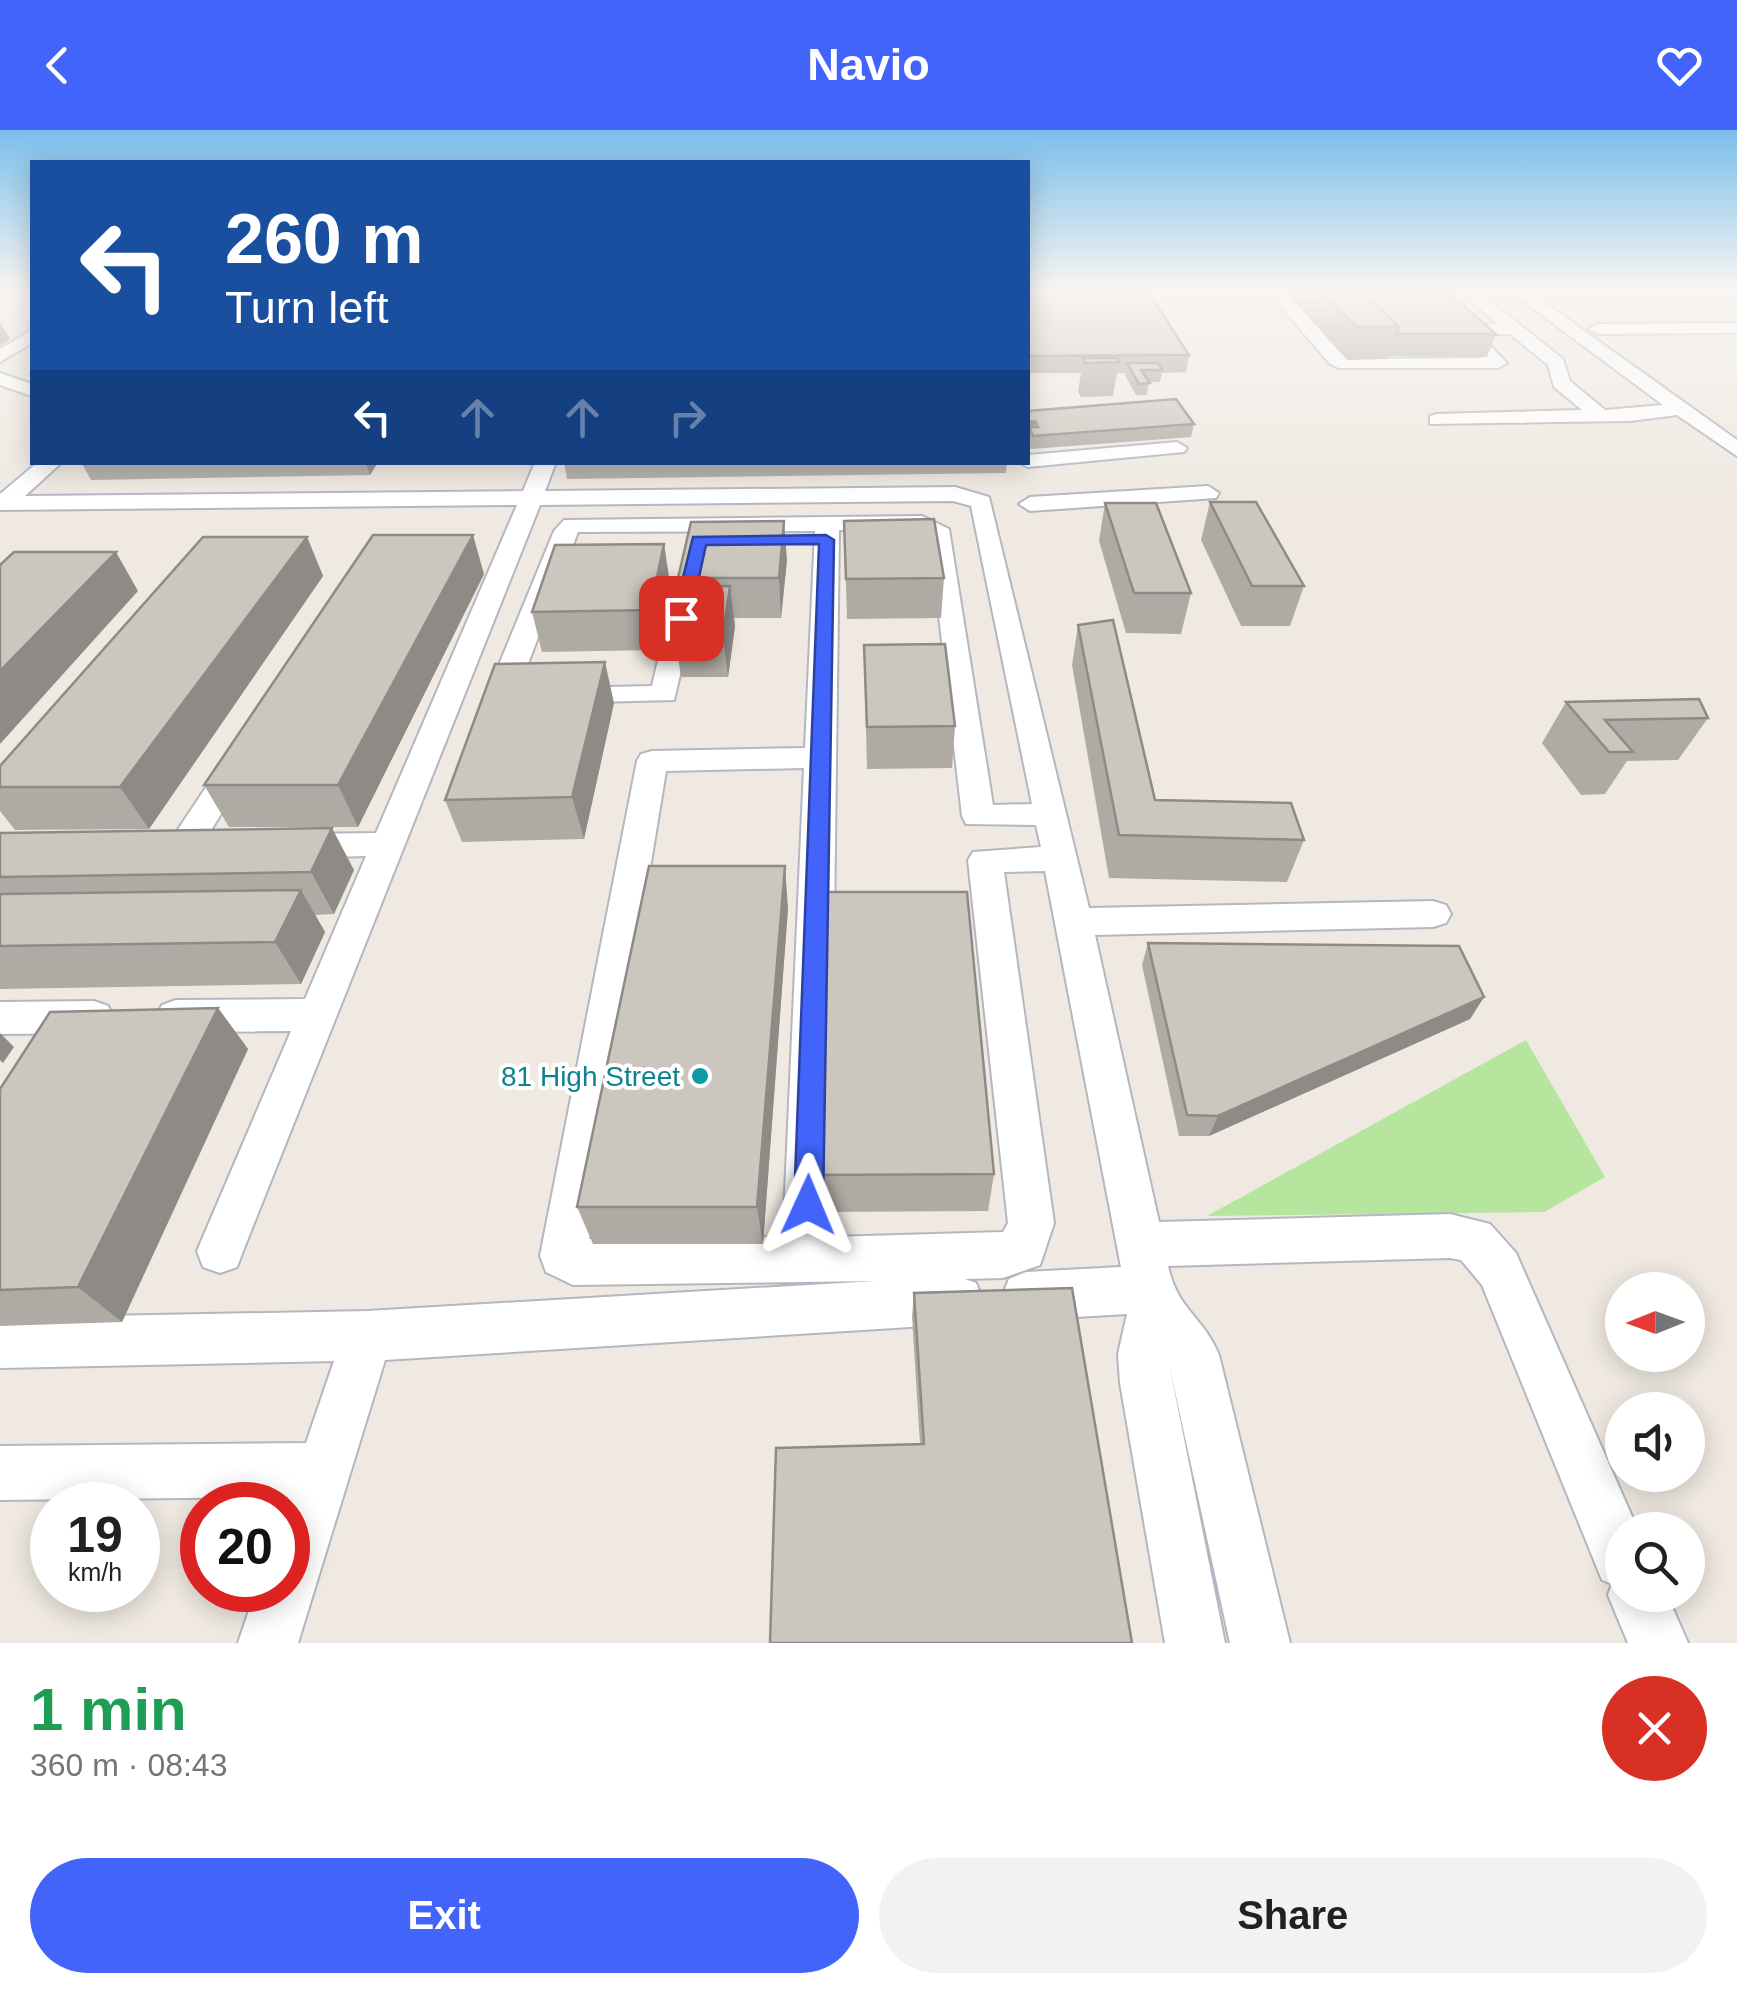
<!DOCTYPE html>
<meta charset="utf-8">
<style>
:root{--surface:#fff;--page:#f2f2f2;--text:#202124;--muted:#757577;--accent:#4264fb}
body{margin:0;font-family:Arial,sans-serif;background:var(--page);color:var(--text);height:100vh;display:flex;flex-direction:column;font-size:38px;white-space:nowrap}
*{box-sizing:border-box;margin:0}
p{font-size:32px;color:var(--muted)}
.icon{flex:none;width:55px;height:55px;fill:none;stroke:currentColor;stroke-width:2;stroke-linecap:round;stroke-linejoin:round}
.map{position:relative;height:1513px;overflow:hidden}
.panel{display:flex;flex-direction:column;background:var(--surface);flex:1}
.panel>*{flex:none}
.top-card{position:absolute;left:30px;top:30px;width:1000px;height:305px;border-radius:0px;box-shadow:0 5px 25px #0003;background:#1a4fa0;color:#fff;overflow:hidden}
.needle{width:65px;rotate:269deg}
.fabs{position:absolute;left:1605px;top:1142px;display:grid;gap:20px}
.fabs a{display:grid;place-items:center;width:100px;height:100px;border-radius:50%;background:var(--surface);box-shadow:0 5px 25px #0003;font-size:50px}
.speed{position:absolute;left:30px;top:1352px;display:flex;gap:20px;font-size:50px;font-weight:700;text-align:center}
.speed>*{display:grid;place-content:center;width:130px;height:130px;border-radius:50%;background:var(--surface);box-shadow:0 5px 25px #0003;line-height:1}
.speed small{font-size:25px;font-weight:400}
.speed .limit{border:15px solid #d22;background:#fff;color:#111}
.pin{position:absolute;display:grid;place-items:center;width:85px;height:85px;color:#fff;margin:-42px;border-radius:20px;box-shadow:0 5px 15px #0006}
.me{position:absolute;width:110px;margin:-55px;rotate:1deg;stroke-linejoin:round;filter:drop-shadow(0 0 8px #0008)}
.turn{display:flex;align-items:center;gap:35px;height:210px;padding:0 30px;font-size:45px}
.turn .icon{width:130px;height:130px;stroke-width:2.5}
.turn b{display:block;font-size:70px;line-height:85px}
.lanes{display:flex;align-items:center;height:95px;padding:0 30px;background:#0003;justify-content:center;gap:50px;direction:ltr}
.lanes .off{opacity:.35}
.round{display:grid;place-items:center;flex:none;width:105px;height:105px;border-radius:52px;background:var(--page)}
.summary{display:flex;align-items:center;justify-content:space-between;height:170px;padding:0 30px}
h1{font-size:60px;font-weight:600;line-height:75px;color:#1e9e55}
.primary-button{display:flex;gap:20px;margin-top:auto;padding:20px 30px}
.primary-button a{flex:1;height:115px;border-radius:60px;background:var(--accent);color:#fff;font-size:40px;font-weight:600;line-height:115px;text-align:center}
.primary-button a+a{background:var(--page);color:var(--text)}
header{display:flex;justify-content:space-between;align-items:center;height:130px;padding:0 30px;background:var(--accent);color:#fff;font-size:45px;font-weight:600}
.map>svg:first-child{display:block}
.green{fill:#b6e59e}
.lines{fill:none;stroke-linecap:round;stroke-linejoin:round}
.minor-casing{stroke:#b4b7c1;stroke-width:4}
.minor{fill:#fff;fill-rule:evenodd}
.wall{fill:#afaba4}
.shaded-wall{fill:#8e8b86}
.building{fill:#cbc7bf;stroke:#8e8b86;stroke-width:2.5}
.route{fill:#4264fb;stroke:#2b41a3;stroke-width:2.5}
.culture-dot{fill:#0f9aa8;stroke:#fff;stroke-width:4}
.labels{text-anchor:middle;dominant-baseline:central;stroke-width:8;stroke-linejoin:round;paint-order:stroke}
.culture-label{font-size:28px;fill:#0d838f;stroke:#fff;text-anchor:end}
</style>
<header><svg class="icon" aria-label="back" viewBox="0 0 24 24"><path d="M15 5l-7 7 7 7"/></svg>Navio<svg class="icon" aria-label="heart" viewBox="0 0 24 24"><path d="M12 20l-8-8c-3-5 5-10 8-4 3-6 11-1 8 4z"/></svg></header>
<div class="map">
<svg width="1737" height="1513" viewBox="0 0 1737 1513">
<rect width="100%" height="100%" fill="#efe9e1"/>
<path class="green" d="M1526,910L1605,1047L1544,1082L1207,1086Z"/>
<g class="lines">
<defs>
<g id="minor">
<path d="M1264,157H1281L1348,229L1482,228L1455,200L1464,195L1498,194L1454,157H1472L1563,229L1570,251L1605,280L1663,275L1504,157H1523L1737,310V326L1677,285L1630,291L1430,294V286L1437,284L1582,280L1554,257L1548,235L1510,204L1479,205L1507,233L1498,238H1339L1330,234Z"/>
<path d="M1737,193V203L1598,204L1589,199L1598,194Z"/>
<path d="M32,200V213L0,232V219Z"/>
<path d="M0,243L32,254V266L0,255Z"/>
<path d="M1177,312L1187,318L1184,322L1028,337L1018,332H1028V325Z"/>
<path d="M38,332H62L25,366L523,361L535,332H556L545,361L955,357L989,367L1089,778L1433,771L1446,775L1451,784L1446,793L1433,797L1095,805L1159,1092L1450,1084L1490,1094L1516,1123L1638,1400H1622V1465H1667L1688,1513H1628L1608,1465L1612,1454L1602,1450L1482,1155L1461,1130L1450,1128L1168,1136C1178,1181 1203,1186 1219,1225L1290,1513H1230L1169,1234L1225,1513H1165L1120,1253L1118,1224L1127,1184L1026,1190L1009,1183L1002,1166L1009,1149L1026,1142L1121,1137L1045,741L1004,742L1054,1093L1040,1135L1003,1148L965,1149L976,1153L983,1170L976,1187L959,1194L385,1230L298,1513H238L256,1460H288V1367L0,1370V1316L306,1313L334,1231L0,1238V1188L367,1181L876,1151L573,1155L546,1142L540,1126L637,631L641,624L652,621L805,618L815,401L578,402L512,576L507,582H487L482,576L554,401L564,390L922,386L949,399L993,675L1032,674L971,376L953,371L540,375L243,1121L237,1137L220,1143L203,1137L197,1121L291,901L176,902L162,897L156,886L162,875L176,870L305,869L366,726L297,728L285,724L280,716L285,708L297,704L376,703L517,375L0,380V364ZM839,400H917L930,407L962,686L966,694L1036,695L1041,717L973,722L968,730L1008,1093L1003,1102L830,1107ZM804,638L783,1107L589,1109L666,641Z"/>
<path d="M1208,356L1219,363L1216,368L1030,381L1019,374L1030,367Z"/>
<path d="M686,458L699,466L674,570L556,573L552,567L556,561L566,558L652,556L673,466Z"/>
<path d="M239,621L250,624L254,631L195,726L183,730L171,726L166,718L171,710L228,624Z"/>
<path d="M94,871L108,876L114,887L108,898L94,903L0,904V872Z"/>
</g>
</defs>
<use href="#minor" class="minor-casing"/>
<use href="#minor" class="minor"/>
</g>
<g class="wall">
<path d="M1028,157L1189,225L1186,242L1162,243L1160,252H1149L1147,265H1136L1125,245V243H1117L1113,266L1081,267L1078,262L1081,243H1028Z"/>
<path d="M1295,157H1442L1496,204L1487,227L1389,226L1388,229L1347,230L1292,169Z"/>
<path d="M1028,281L1194,294L1191,307L1031,319L1028,310Z"/>
<path d="M81,332H378L370,345L91,350Z"/>
<path d="M564,332H1007L1006,343L567,349Z"/>
<path d="M1210,372L1304,456L1290,496H1241L1201,410Z"/>
<path d="M1105,373L1191,463L1181,504L1126,503L1099,411Z"/>
<path d="M844,391L944,448L941,488L847,489Z"/>
<path d="M307,407L323,446L149,699L15,700L0,681V636Z"/>
<path d="M787,430L781,488H734L735,496L728,547H681L675,506L682,474L678,448Z"/>
<path d="M484,444L358,697H229L204,655Z"/>
<path d="M670,453L657,520L542,522L532,482Z"/>
<path d="M1078,495L1155,670L1304,710L1287,752L1109,748L1072,535Z"/>
<path d="M864,515L955,596L952,638L867,639Z"/>
<path d="M1566,572L1708,588L1678,630L1627,631L1605,664L1581,665L1542,613Z"/>
<path d="M614,573L584,709L462,712L445,670Z"/>
<path d="M0,703L354,740L334,784L315,785L325,802L301,854L0,859Z"/>
<path d="M788,778L763,1114H593L577,1077Z"/>
<path d="M1148,813L1484,867L1470,889L1209,1006H1179L1142,835Z"/>
<path d="M218,878L248,919L122,1192L0,1196V959Z"/>
<path d="M994,1044L988,1081L818,1082L815,1045Z"/>
<path d="M914,1163L1132,1513L920,1314L912,1186Z"/>
</g>
<g class="shaded-wall">
<path d="M0,192L10,209L0,216Z"/>
<path d="M1035,291L1033,304L1029,297L1028,304V292Z"/>
<path d="M365,332H378L370,345Z"/>
<path d="M784,391L787,430L781,488L779,448Z"/>
<path d="M473,405L484,444L358,697L338,655Z"/>
<path d="M307,407L323,446L149,699L120,657Z"/>
<path d="M664,414L670,453L657,520L650,480Z"/>
<path d="M116,422L138,461L0,614V541Z"/>
<path d="M730,456L735,496L728,547L723,506Z"/>
<path d="M605,532L614,573L584,709L572,667Z"/>
<path d="M332,698L354,740L334,784L311,742Z"/>
<path d="M785,736L788,778L763,1114L757,1077Z"/>
<path d="M301,760L325,802L301,854L275,812Z"/>
<path d="M1484,867L1470,889L1209,1006L1218,986Z"/>
<path d="M218,878L248,919L122,1192L78,1157Z"/>
<path d="M0,903L14,917L3,933L0,930Z"/>
</g>
<g class="building">
<path d="M1028,157H1145L1189,225L1028,226Z"/>
<path d="M1318,157H1357L1399,197H1357Z"/>
<path d="M1357,157H1442L1496,204H1396L1399,197Z"/>
<path d="M1083,228H1117L1119,232L1085,233Z"/>
<path d="M1127,233H1158L1162,240H1141L1150,253L1139,254Z"/>
<path d="M1176,269L1194,294L1033,306L1029,297H1038L1035,291L1028,292V281Z"/>
<path d="M1210,372H1256L1304,456H1252Z"/>
<path d="M1105,373H1156L1191,463H1134Z"/>
<path d="M934,389L944,448L846,449L844,391Z"/>
<path d="M784,391L779,448H678L691,392Z"/>
<path d="M373,405H473L338,655H204Z"/>
<path d="M203,407H307L120,657H0V636Z"/>
<path d="M664,414L650,480L532,482L555,415Z"/>
<path d="M14,422H116L0,541V435Z"/>
<path d="M730,456L723,506H675L685,457Z"/>
<path d="M1113,490L1155,670L1291,673L1304,710L1119,705L1078,495Z"/>
<path d="M945,514L955,596L867,597L864,515Z"/>
<path d="M605,532L572,667L445,670L495,534Z"/>
<path d="M1699,569L1708,588L1605,590L1633,622H1609L1566,572Z"/>
<path d="M332,698L311,742L0,747V703Z"/>
<path d="M649,736H785L757,1077H577Z"/>
<path d="M301,760L275,812L0,816V764Z"/>
<path d="M824,762H967L994,1044L815,1045Z"/>
<path d="M1148,813L1459,816L1484,867L1218,986L1187,985Z"/>
<path d="M218,878L78,1157L0,1160V959L50,882Z"/>
<path d="M1072,1158L1132,1513H770L776,1318L924,1314L914,1163Z"/>
</g>
<linearGradient id="sky" x2="0" y2="1"><stop stop-color="#7abfeb"/><stop offset="0.43" stop-color="#f8f5f2"/><stop offset="1" stop-color="#f8f5f2" stop-opacity="0"/></linearGradient>
<rect width="1737" height="369" fill="url(#sky)"/>
<path class="route" d="M826,405L834,410L823,1075L819,1085L808,1089L798,1085L794,1075L819,414L706,415L690,488L681,493L673,488L693,407Z"/>
<circle class="culture-dot" cx="700" cy="946" r="10"/>
<g class="labels">
<g class="culture-label">
<text x="680" y="946">81 High Street</text>
</g>
</g>
</svg>
<div class="fabs">
<a><svg class="needle" viewBox="-14 -14 28 28"><path d="M0-13l5 13h-10z" fill="#e53935"/><path d="M0 13l5-13h-10z" fill="#757577"/></svg></a>
<a><svg class="icon" aria-label="sound" viewBox="0 0 24 24"><path d="M4 9h4l5-4v14l-5-4H4zM17 9q2 3 0 6"/></svg></a>
<a><svg class="icon" aria-label="search" viewBox="0 0 24 24"><circle cx="10" cy="10" r="6"/><path d="M15 15l6 6"/></svg></a>
</div>
<div class="speed"><div>19<small>km/h</small></div><div class="limit">20</div></div>
<div class="pin" style="left:681px;top:488px;background:#d93025"><svg class="icon" aria-label="arrive" viewBox="0 0 24 24"><path d="M6 21V4h12l-3 4 3 4H6"/></svg></div>
<svg class="me" style="left:808px;top:1075px" viewBox="-20 -20 40 40"><path d="M0-17L14 15 0 8-14 15z" fill="#4264fb" stroke="#fff" stroke-width="4"/></svg>
<div class="top-card">
<div class="turn"><svg class="icon" aria-label="left" viewBox="0 0 24 24"><path d="M17 20v-9H6M10 6l-5 5 5 5"/></svg><div><b>260 m</b>Turn left</div></div>
<div class="lanes"><svg class="icon" aria-label="left" viewBox="0 0 24 24"><path d="M17 20v-9H6M10 6l-5 5 5 5"/></svg><svg class="icon off" aria-label="ahead" viewBox="0 0 24 24"><path d="M12 20V5M6 11l6-6 6 6"/></svg><svg class="icon off" aria-label="ahead" viewBox="0 0 24 24"><path d="M12 20V5M6 11l6-6 6 6"/></svg><svg class="icon off" aria-label="right" viewBox="0 0 24 24"><path d="M7 20v-9h11M14 6l5 5-5 5"/></svg></div>
</div>
</div>
<section class="panel">
<div class="summary"><div><h1>1 min</h1><p>360 m · 08:43</p></div><a class="round" style="background:#d93025;color:#fff"><svg class="icon" aria-label="close" viewBox="0 0 24 24"><path d="M6 6l12 12M18 6L6 18"/></svg></a></div>
<div class="primary-button"><a>Exit</a><a>Share</a></div>
</section>
